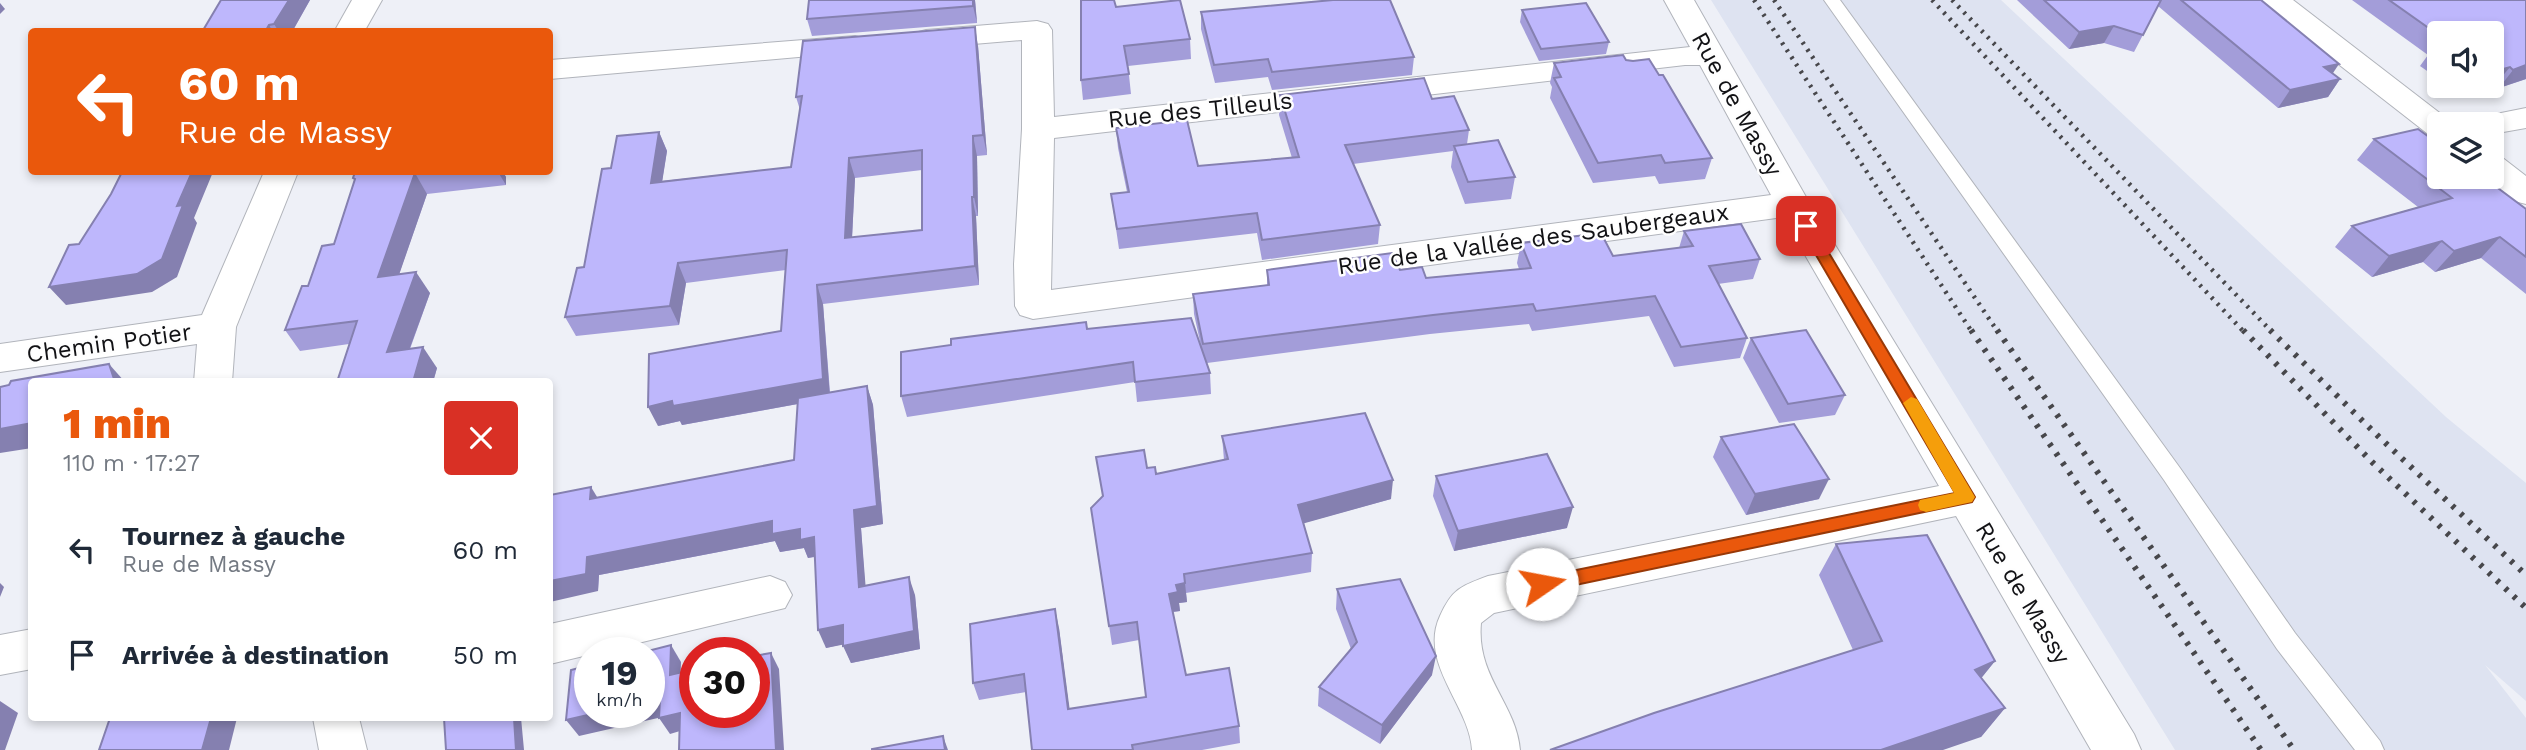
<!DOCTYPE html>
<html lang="fr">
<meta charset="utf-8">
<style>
:root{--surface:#fff;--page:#f2f2f3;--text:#1f2937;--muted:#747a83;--accent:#ea580c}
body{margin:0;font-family:"Work Sans",sans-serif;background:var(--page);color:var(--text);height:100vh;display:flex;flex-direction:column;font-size:26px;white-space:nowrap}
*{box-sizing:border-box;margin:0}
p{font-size:23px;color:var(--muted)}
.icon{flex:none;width:38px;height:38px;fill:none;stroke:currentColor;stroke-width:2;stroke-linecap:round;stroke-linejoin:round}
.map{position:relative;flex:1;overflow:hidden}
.sheet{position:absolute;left:28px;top:378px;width:525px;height:343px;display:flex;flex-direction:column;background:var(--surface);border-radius:7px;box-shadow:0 4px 10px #0003}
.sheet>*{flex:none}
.guide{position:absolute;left:28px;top:28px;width:525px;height:147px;border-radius:7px;box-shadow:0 4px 10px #0003;background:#ea580c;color:#fff;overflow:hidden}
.buttons{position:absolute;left:2427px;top:21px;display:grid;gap:14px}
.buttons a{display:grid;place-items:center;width:77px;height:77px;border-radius:7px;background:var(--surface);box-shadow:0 4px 10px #0003;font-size:35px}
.speed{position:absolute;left:574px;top:637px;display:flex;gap:14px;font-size:35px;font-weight:700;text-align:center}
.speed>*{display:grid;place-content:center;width:91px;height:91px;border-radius:50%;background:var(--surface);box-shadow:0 4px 10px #0003;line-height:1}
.speed small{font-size:18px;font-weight:400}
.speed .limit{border:10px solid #d22;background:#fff;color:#111}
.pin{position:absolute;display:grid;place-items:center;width:60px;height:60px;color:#fff;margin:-30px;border-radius:14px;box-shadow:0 4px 10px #0006}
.me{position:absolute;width:77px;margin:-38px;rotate:78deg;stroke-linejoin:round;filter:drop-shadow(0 0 5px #0008)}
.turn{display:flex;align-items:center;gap:24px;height:147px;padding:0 35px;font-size:32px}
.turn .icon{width:91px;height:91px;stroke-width:2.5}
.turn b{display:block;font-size:49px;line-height:60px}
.round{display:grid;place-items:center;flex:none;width:74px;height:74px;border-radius:7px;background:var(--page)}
.head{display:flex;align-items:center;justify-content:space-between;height:119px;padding:0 35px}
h1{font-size:42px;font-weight:800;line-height:52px;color:var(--accent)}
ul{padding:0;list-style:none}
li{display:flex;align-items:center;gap:21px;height:105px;padding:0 35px}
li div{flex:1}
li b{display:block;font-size:26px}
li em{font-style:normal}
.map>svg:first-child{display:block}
.built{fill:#dee3f1}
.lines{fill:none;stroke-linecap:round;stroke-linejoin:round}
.lane-casing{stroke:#b1b4bb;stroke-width:2}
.street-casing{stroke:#b1b4bb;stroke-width:2}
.lane{fill:#fff;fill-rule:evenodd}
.street{fill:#fff;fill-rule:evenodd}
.rail-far1{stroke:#47474b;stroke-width:4.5;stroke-dasharray:2.5 6;stroke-linecap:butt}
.rail{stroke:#47474b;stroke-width:6;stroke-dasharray:3.5 8;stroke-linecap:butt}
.wall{fill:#a39dd9;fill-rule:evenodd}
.shaded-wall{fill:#8580b0}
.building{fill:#beb7fc;stroke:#8580b0;stroke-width:2;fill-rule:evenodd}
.route{fill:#ea580c;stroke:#983908;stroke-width:2}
.slow{fill:#f59e0b}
.labels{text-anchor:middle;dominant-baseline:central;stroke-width:5;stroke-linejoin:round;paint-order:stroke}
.street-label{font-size:24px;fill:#121215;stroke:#fefefe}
</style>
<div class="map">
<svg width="2526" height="750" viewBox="0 0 2526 750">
<rect width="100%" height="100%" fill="#eef0f7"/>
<path class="built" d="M1711,0H2001L2446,417L2526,483V701L2485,665L2526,718V750H2175Z"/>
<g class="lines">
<defs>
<path id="lane" d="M1824,0H1840L2180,468L2295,633L2380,741L2384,750H2355L2277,649L2164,480Z"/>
<g id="street">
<path d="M352,0H382L364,32H334Z"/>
<path d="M1664,0H1694L1810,204L2134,734L2141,750H2091L1956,516L1494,613L1481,623C1476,677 1516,703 1520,750H1472C1470,706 1418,663 1440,616C1452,589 1461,586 1488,576L1939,486L1783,217L1033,319L1020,315L1015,306L1014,264L1022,129V40L926,48L915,45L911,39L915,33L926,30L1037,21L1048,24L1052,30L1054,117L1690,47ZM1685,65H1700L1771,195L1051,290L1054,138Z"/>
<path d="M2259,0H2293L2454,124H2440V137L2428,134L2264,6Z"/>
<path d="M855,36L866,39L870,45L866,51L550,79V60Z"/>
<path d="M2526,108V128L2492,134V124H2476L2481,117Z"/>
<path d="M2492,156L2504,159L2526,176V204L2514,201L2483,177H2492Z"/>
<path d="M264,172H298L236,327L232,382H194L197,344L0,372V344L202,315Z"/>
<path d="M770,576L785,582L792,595L785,608L550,664V624Z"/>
<path d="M32,629V669L0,675V635Z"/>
<path d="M313,718H359L367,750H319Z"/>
</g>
</defs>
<use href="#lane" class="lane-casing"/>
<use href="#street" class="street-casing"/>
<use href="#lane" class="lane"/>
<use href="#street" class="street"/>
<g class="rail-far1">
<path d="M1754,0L1972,332"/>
<path d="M1774,0L1998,332"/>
<path d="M1932,0L2244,332"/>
<path d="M1952,0L2272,332"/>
</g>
<g class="rail">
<path d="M1971,330L2261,750"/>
<path d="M1997,330L2294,750"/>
<path d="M2243,330L2372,462L2526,608"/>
<path d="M2270,330L2378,436L2526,575"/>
</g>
</g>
<g class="wall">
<path d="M221,0H310L292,32H202Z"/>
<path d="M975,0L977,23L812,36L807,19Z"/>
<path d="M2017,0H2261L2333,74L2340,79L2328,97L2278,108L2158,6L2134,52L2104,43L2069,49Z"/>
<path d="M2352,0H2526V79L2499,88L2495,85L2460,95L2447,86H2492L2440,33V80L2420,66L2428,55Z"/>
<path d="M1116,7L1190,39L1191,59L1128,66L1131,94L1083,100L1081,80Z"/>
<path d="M1522,10L1609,42L1606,54L1539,61L1520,22Z"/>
<path d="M1201,12L1414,57L1412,75L1272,90L1268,77L1215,83L1201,29Z"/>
<path d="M978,46L987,155L977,156L978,216H976L979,285L823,304L830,392L867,386L873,405L883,524L861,528L865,586L915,595L920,649L851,663L843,644L826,648L815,557L808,558L804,548L780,552L775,541L599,575L598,591V498L794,460L798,404L682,425L680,421L658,426L781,331L786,270L686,283L679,325L576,336L565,317L584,267L611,168L659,132L667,151L662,181L791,167L800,110L796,97ZM922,170V230L852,238L855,178Z"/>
<path d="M1626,60L1659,75L1712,158L1705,179L1659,184L1655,176L1593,183L1550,98L1552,87L1550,83L1554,63Z"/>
<path d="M1280,95L1432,99L1469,130L1467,144L1515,177L1511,199L1465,204L1451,167L1453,151L1353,164L1380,225L1378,244L1262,260L1257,233L1119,249L1111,194L1127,192L1118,148L1116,128L1198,166L1292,158L1279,115Z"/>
<path d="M2374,139L2526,209V294L2481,258L2435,272L2423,262L2372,277L2335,247L2352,226L2418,207L2357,160Z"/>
<path d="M337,172H354L338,173Z"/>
<path d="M355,172H503L506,177V185L427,194L399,274L430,293L410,349L437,368L433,382H337L349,344L300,351L285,330L308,286L334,244L355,180L353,178Z"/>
<path d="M1684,231L1760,259L1753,279L1718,284L1747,338L1740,358L1674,367L1649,316L1532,331L1529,324L1430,334L1207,363L1210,373L1211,394L1137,402L1135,382L907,417L901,396L1087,329L1201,346L1194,314L1193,294L1267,285V270H1400L1426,278L1519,269L1517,263L1521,243L1613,256L1679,248Z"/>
<path d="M1751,338L1845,395L1835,415L1779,423L1743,358Z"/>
<path d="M1222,436L1391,499L1303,523L1312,553L1311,572L1186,593L1187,602L1179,603L1180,611L1173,612L1186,675L1239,726L1240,743L1202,750H1032L1026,692L979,700L973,683L1059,628L1069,709L1146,697L1139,640L1112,645L1091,508L1147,468L1156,474L1224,460Z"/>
<path d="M1721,437L1819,499L1746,515L1713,457Z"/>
<path d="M1436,476L1567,528L1454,551L1433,496Z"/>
<path d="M1836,544L1995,661L1981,678L2005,708L1981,737L1853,650L1819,575Z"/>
<path d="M1337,589L1432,675L1380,744L1318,706L1319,687L1351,649L1336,609Z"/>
</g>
<g class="shaded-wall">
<path d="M289,0H310L292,32H279L274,24Z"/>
<path d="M973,0H975L977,23L973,6Z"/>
<path d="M0,3L5,9L0,14Z"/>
<path d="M269,25L273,32H265Z"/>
<path d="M2114,26L2104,43L2069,49L2079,32Z"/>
<path d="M975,27L978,46L987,155L983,135Z"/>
<path d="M2339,64L2327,82L2324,67Z"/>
<path d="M2526,65V79L2499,88L2513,70Z"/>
<path d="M2510,67L2495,85L2460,95L2468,86H2492V72Z"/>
<path d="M2340,79L2328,97L2278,108L2290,90Z"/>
<path d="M659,132L667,151L659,202L651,183Z"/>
<path d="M973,136L977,156L978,216L974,197Z"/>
<path d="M849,158L855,178L851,258L845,238Z"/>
<path d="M192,172H213L194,218L197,223L177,277L152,292L66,305L49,287L177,206Z"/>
<path d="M498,172H503L506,177V185Z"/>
<path d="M415,173L427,194L391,298L378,277Z"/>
<path d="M972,197L976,216L979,285L975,266Z"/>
<path d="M2500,237L2481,258L2435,272L2454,251Z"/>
<path d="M2442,241L2423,262L2372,277L2389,256Z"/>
<path d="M678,263L686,283L679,325L670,306Z"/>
<path d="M416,272L430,293L401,372L387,352Z"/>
<path d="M817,285L823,304L830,398L682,425L680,421L658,426L648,407L672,401L823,379Z"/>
<path d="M423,347L437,368L433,382H413Z"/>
<path d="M109,364L125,382H115Z"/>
<path d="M867,386L873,405L883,524L861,528L867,604L859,587L854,510Z"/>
<path d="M32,423V448L0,453V429Z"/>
<path d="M1829,479L1819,499L1746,515L1755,494Z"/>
<path d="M1393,480L1391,499L1298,525V505Z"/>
<path d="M591,487L602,505L590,499Z"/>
<path d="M1573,507L1567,528L1454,551L1458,531Z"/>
<path d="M772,521L800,529L814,537L822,555L808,558L804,548L780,552L775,541L599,575L598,591L550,602V581L587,557Z"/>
<path d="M909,577L915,595L920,649L851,663L843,646Z"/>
<path d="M0,583L4,587L0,597Z"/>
<path d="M1185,583L1187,602L1179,603L1180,611L1171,612L1169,594L1176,585Z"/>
<path d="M1055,609L1059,628L1072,727L1068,709Z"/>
<path d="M843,625L851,643L826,648L818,630Z"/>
<path d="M671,645L681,662L680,691L670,675Z"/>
<path d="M771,653L779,669L784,750H776Z"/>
<path d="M1436,656L1432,675L1380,744L1382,725Z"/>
<path d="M1995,661L1971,691L1975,670Z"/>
<path d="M660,699L671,715L579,736L566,720L601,712H649V701Z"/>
<path d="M0,701L18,713L5,750H0Z"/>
<path d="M2005,708L1981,737L1943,750H1881Z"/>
<path d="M680,713L690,728L670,734L659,718Z"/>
<path d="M211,718H237L229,750H202Z"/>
<path d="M514,718H521L524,750H516Z"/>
<path d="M943,736L948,750H945Z"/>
</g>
<g class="building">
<path d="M221,0H289L274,24L269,25L265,32H202Z"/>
<path d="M809,0H973V6L807,19Z"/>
<path d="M1081,0H1114L1116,7L1180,0L1190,39L1124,46L1129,74L1081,80Z"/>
<path d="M1333,0H1390L1414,57L1272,72L1268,59L1214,65L1201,12Z"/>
<path d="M2044,0H2161L2143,35L2114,26L2079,32Z"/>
<path d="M2181,0H2261L2339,64L2324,67L2340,79L2290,90Z"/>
<path d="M2389,0H2526V65L2513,70L2510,67L2492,72V33H2440V36Z"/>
<path d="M1586,3L1609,42L1541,49L1522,10Z"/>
<path d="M975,27L983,135L973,136L974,197H972L975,266L817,285L823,379L673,406L672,401L648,407L649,354L781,331L787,250L678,263L670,306L565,317L577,268L584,267L602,169L611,168L617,136L659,132L651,183L791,167L802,96L796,97L803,41ZM922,150V230L845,238L849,158Z"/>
<path d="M2440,46V52L2434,48Z"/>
<path d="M1623,55L1626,60L1633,61L1649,59L1659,75H1663L1712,158L1665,163L1661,155L1598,163L1554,78L1561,77L1554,63Z"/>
<path d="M1424,78L1432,99L1454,96L1469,130L1345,145L1380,225L1262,240L1257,213L1117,229L1111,194L1129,192L1116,128L1187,120L1198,166L1299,157L1280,95Z"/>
<path d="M2418,129L2440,145V177H2483L2526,209V257L2500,237L2454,251L2442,241L2389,256L2352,226L2452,198L2374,139Z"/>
<path d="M1498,140L1515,177L1468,182L1454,146Z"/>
<path d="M122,172H192L177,206L183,205L162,259L137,274L49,287L69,245L79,244L111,194Z"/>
<path d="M355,172H432L415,173L378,277L416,272L387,352L423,347L413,382H337L357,321L285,330L302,286H308L322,246L334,244L355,179L353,178Z"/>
<path d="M1741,224L1760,259L1709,266L1747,338L1681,347L1655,296L1536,311L1533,304L1433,315L1203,344L1193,294L1269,285L1267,270L1392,253L1400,270L1422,267L1426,278L1531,268L1521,243L1601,233L1613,256L1693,246L1684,231Z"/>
<path d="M1191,318L1210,373L1135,382L1133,362L901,396V352L951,345V339L1086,322L1087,329Z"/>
<path d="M1806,330L1845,395L1788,404L1751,338Z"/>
<path d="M109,364L115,382H32V423L0,429V387L9,385L11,381Z"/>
<path d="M867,386L877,506L854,510L859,587L909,577L914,631L843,646V625L818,630L814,537L800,540V529L772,534V521L587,557L586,574L550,581V495L591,487L590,499L794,460L798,398Z"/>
<path d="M1365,413L1393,480L1298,505L1312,553L1184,574L1185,583L1176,585L1178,592L1169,594L1186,675L1229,668L1239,726L1132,745L1133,750H1032L1024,674L973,683L970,624L1055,609L1068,709L1146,697L1137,622L1109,626L1091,508L1103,496L1096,457L1144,450L1147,468L1155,467L1156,474L1228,459L1222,436Z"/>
<path d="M1794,424L1829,479L1755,494L1721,437Z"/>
<path d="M1547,454L1573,507L1458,531L1436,476Z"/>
<path d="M1927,535L1995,661L1975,670L2005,708L1881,750H1550L1654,713L1882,641L1836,544Z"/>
<path d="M1400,579L1436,656L1382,725L1319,687L1357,642L1337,589Z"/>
<path d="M671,645L670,675L695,669V712H754V656L771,653L776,750H679L680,713L659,718L660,699L649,701V653H640Z"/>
<path d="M590,665V712H601L566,720L571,670Z"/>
<path d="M110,718H211L202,750H99Z"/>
<path d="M444,718H514L516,750H446Z"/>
<path d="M943,736L945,750H872V749Z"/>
</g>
<path class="route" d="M1806,221L1811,223L1972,492L1975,497L1972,502L1542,592L1535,590L1533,584L1535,579L1542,577L1955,493L1799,226Z"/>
<path class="slow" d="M1911,397L1917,399L1972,492L1975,497L1972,502L1926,512L1920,510L1918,505L1920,500L1954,493L1903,403Z"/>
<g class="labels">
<g class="street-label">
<text transform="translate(1737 104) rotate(61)">Rue de Massy</text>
<text transform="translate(1200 110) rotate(-6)">Rue des Tilleuls</text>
<text transform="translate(1533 239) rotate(-8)">Rue de la Vallée des Saubergeaux</text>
<text transform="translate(109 343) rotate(-8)">Chemin Potier</text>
<text transform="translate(2023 593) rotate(59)">Rue de Massy</text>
</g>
</g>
</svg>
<div class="buttons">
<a><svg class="icon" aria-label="sound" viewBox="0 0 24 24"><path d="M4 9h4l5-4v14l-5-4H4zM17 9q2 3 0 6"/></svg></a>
<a><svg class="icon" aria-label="layers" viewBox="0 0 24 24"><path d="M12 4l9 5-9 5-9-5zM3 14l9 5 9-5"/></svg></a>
</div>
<div class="speed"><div>19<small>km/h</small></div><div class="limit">30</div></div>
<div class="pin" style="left:1806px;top:226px;background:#d93025"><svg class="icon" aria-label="arrive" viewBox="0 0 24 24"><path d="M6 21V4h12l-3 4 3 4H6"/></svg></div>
<svg class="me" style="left:1542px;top:584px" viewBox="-20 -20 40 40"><circle r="19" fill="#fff"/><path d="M0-13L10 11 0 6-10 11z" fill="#ea580c"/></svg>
<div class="guide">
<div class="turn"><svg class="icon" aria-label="left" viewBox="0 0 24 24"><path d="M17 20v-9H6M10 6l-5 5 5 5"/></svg><div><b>60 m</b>Rue de Massy</div></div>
</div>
<section class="sheet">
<div class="head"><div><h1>1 min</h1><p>110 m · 17:27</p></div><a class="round" style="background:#d93025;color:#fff"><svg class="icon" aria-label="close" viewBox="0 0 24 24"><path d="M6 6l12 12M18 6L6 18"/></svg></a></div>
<ul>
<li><svg class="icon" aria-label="left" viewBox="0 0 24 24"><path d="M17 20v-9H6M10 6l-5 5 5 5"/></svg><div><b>Tournez à gauche</b><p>Rue de Massy</p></div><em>60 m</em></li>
<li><svg class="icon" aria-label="arrive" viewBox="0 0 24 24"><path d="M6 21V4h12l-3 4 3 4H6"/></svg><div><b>Arrivée à destination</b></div><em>50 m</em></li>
</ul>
</section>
</div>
